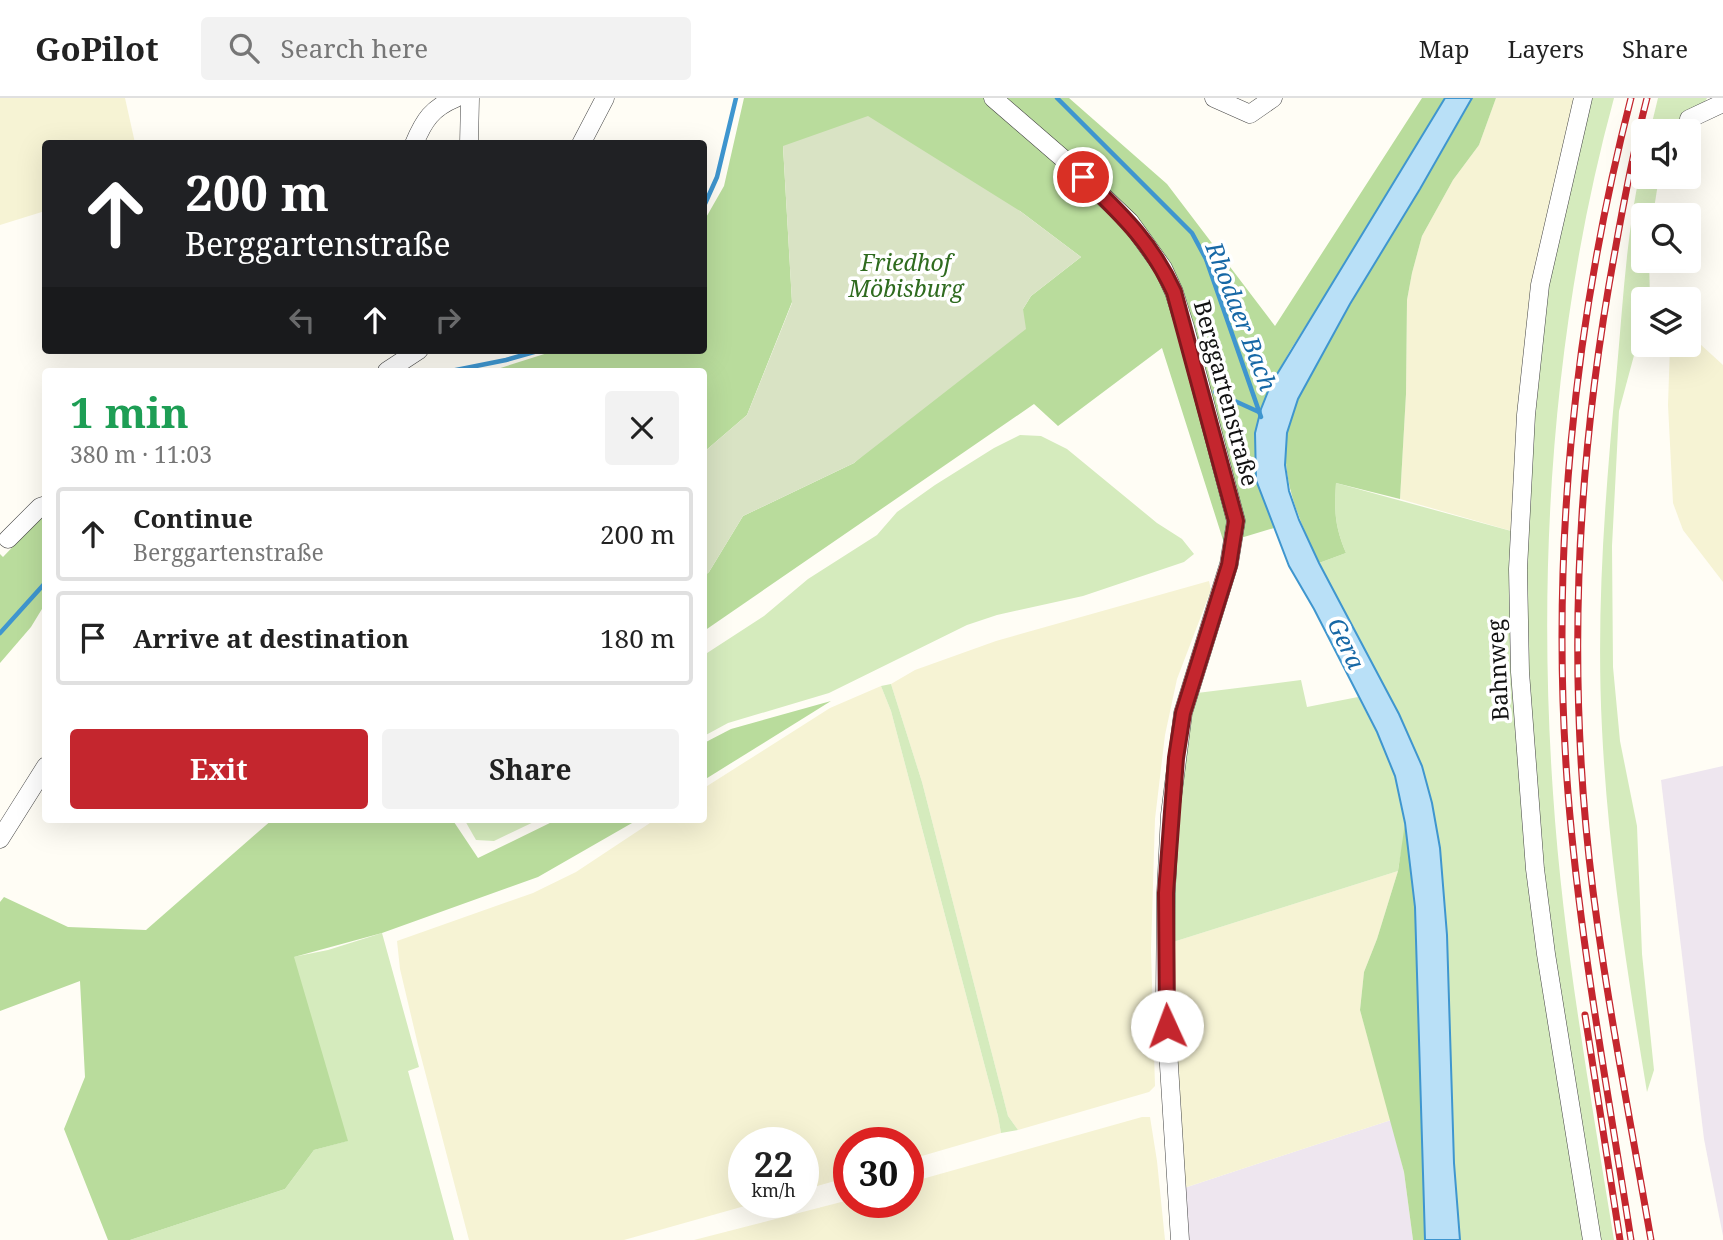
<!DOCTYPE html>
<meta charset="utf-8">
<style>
:root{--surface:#fff;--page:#f2f2f2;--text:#222;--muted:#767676;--line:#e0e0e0;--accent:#c4262e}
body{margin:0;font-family:"Noto Serif",serif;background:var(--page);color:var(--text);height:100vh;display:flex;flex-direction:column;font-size:26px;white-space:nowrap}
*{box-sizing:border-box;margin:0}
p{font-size:23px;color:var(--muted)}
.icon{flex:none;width:38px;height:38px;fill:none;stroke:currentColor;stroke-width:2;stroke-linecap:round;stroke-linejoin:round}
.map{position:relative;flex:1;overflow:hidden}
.drawer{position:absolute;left:42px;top:270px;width:665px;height:455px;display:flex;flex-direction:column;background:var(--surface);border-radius:7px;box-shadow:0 7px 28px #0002}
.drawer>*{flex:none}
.guide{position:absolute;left:42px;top:42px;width:665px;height:214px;border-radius:7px;box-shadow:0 7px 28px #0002;background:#202124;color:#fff;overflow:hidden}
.fabs{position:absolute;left:1631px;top:21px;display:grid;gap:14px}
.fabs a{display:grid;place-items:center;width:70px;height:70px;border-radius:7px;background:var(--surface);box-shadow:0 7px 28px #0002;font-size:35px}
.speed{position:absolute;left:728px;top:1029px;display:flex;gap:14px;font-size:35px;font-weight:700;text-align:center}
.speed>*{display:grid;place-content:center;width:91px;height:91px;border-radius:50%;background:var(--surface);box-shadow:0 7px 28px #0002;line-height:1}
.speed small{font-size:18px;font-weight:400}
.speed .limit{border:10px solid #d22;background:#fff;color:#111}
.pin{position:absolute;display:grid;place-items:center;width:60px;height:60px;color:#fff;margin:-30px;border:4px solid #fff;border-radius:50%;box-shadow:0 2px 7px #0007}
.me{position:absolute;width:77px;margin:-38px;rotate:358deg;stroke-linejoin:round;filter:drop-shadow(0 0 5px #0008)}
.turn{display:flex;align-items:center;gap:24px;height:147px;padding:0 28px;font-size:32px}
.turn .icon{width:91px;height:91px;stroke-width:2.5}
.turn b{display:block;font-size:49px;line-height:60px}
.lanes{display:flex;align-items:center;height:66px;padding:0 28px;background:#0003;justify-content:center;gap:35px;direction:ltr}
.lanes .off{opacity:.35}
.round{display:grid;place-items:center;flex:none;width:74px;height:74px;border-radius:7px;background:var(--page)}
.summary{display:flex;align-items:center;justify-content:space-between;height:119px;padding:0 28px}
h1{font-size:42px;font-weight:700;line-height:52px;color:#1e9e55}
.action{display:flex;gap:14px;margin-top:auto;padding:14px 28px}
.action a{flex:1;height:80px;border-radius:7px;background:var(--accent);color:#fff;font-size:28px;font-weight:700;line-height:80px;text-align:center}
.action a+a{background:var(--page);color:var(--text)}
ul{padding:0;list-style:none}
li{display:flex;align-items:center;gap:21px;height:94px;margin:0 14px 10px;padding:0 14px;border:4px solid var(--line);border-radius:7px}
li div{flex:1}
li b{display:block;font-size:26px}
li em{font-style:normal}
header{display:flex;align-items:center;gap:42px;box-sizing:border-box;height:98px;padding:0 35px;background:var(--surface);border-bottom:2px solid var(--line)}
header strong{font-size:33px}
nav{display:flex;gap:38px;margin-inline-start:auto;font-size:24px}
.search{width:490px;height:63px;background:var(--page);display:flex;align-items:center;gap:18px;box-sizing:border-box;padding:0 24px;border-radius:7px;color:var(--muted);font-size:26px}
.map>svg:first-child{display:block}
.industrial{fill:#eee6ef}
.farmland{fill:#f6f3d4}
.green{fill:#d5ebbd}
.forest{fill:#b9dc9c}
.cemetery{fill:#d9e3c4}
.water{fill:#b9e0f7;stroke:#3f96cf;stroke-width:2}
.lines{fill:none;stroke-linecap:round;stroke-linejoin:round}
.stream{stroke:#3f96cf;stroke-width:4.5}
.minor-casing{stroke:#444;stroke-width:19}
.minor{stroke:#fff;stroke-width:18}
.rail-casing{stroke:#c4262e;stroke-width:7}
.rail{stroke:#fff;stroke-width:4.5;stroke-dasharray:13;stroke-linecap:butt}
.route-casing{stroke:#7f191e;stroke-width:18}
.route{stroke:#c4262e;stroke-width:12}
.labels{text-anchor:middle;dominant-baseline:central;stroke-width:7;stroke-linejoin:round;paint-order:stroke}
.park-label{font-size:23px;font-style:italic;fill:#2f6b1f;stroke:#fff}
.street-label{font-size:23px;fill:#111;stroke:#fff}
.water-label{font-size:24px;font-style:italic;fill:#1768a6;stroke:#fff}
</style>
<header>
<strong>GoPilot</strong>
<div class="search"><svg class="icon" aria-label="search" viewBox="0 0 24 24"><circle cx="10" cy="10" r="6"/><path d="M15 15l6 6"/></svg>Search here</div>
<nav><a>Map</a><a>Layers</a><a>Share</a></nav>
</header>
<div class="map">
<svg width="1723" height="1142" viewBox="0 0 1723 1142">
<rect width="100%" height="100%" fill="#fffdf5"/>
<g class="industrial">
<path d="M1723,668V1138L1704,1041L1661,682Z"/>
<path d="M1391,1022L1404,1074L1413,1142H1188L1184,1090Z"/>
</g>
<g class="farmland">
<path d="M0,0H125L135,45L46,46L45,113L0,127Z"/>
<path d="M1496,0H1586L1522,436L1400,401L1406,296L1407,202L1412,175L1422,138L1453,82L1479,47Z"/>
<path d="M1689,236L1723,267V484L1683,432L1673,405L1668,307L1670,247H1689Z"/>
<path d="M1209,483L1211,492L1177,581L1165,637L1155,721L1151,852L1155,988L1149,994L1018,1032L1008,1018L922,684L891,586L915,572L996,543Z"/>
<path d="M881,588L891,613L934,776L998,1018L1001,1035L908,1062V1045H849V1079L803,1092V1045H744V1104H759L624,1142H469L418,947L400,871L397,843L533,795L576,774L656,721H704V690L830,610Z"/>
<path d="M1398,773L1377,841L1364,874L1360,912L1391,1022L1184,1090L1174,904L1173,844Z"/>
<path d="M1142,1019H1150L1157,1063L1165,1142H694L849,1102V1104H908V1085Z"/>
</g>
<g class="green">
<path d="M1586,0H1614C1553,224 1537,464 1553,695C1563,845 1590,994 1614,1142H1460L1454,1065L1447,837L1440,750L1432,705L1422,668L1399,616L1319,465L1346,455C1335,429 1334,413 1336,385L1522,436L1544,188Z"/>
<path d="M1658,0H1707C1702,11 1681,24 1671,33H1650Z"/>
<path d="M1643,60V79H1659L1653,117H1643V163H1649L1650,200L1643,201V224L1619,313L1612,448L1613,569L1620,643L1637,728L1642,856L1654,972L1647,994C1627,873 1608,753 1602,631C1596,512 1605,399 1616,281C1623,207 1626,133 1643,60Z"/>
<path d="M1020,337L1041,338L1067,351L1157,425L1182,441L1194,456L1184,464L1083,498L997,517L967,527L829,595L728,625L704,638V557L764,518L808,481L877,437L897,414L935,387L994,350Z"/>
<path d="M1301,582L1307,609L1358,599C1379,638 1400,678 1404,723C1406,738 1400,757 1398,773L1173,844L1178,717L1191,617L1197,595Z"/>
<path d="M891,586L922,684L1008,1018L1018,1032L1001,1035L998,1018L891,613L881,588Z"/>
<path d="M464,721H540L494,743L476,742Z"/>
<path d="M382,835L419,969L408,973L454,1142H130L285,1091L314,1052L347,1043L293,859L328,852Z"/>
</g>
<g class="forest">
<path d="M744,0H1069L1167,86L1275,228L1422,0H1445L1372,123L1291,251L1271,286L1261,311L1256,382L1274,430L1224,445L1162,250L1058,328L1034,306L704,533V478L709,474L743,418L854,365L1023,211L1031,198L1081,159L1020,113L783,48L792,204L747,317L704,354V273H491L557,252H704V123L724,88Z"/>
<path d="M1472,0H1496L1479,47L1453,82L1422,138L1412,175L1407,202L1406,296L1400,401L1336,385C1334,414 1335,429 1346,455L1319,465C1300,423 1282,386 1286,339C1289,306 1312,275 1327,247C1373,164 1427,84 1472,0Z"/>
<path d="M45,415V506L31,529L0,565V456L3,459Z"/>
<path d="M831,603L704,682V645L731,631Z"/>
<path d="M273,721H452L478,760L558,721H639L538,779L382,835L294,859L348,1043L314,1052L285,1091L130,1142H108L64,1031L85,979L80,883L0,913V804L4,799L68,829L146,832Z"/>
<path d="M1405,725L1415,809L1425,1142H1413L1404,1074L1360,912L1364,874L1377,841L1398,773Z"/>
</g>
<path class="cemetery" d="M868,18L1020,113L1081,159L1031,198L1023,211L1026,231L854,365L743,418L709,474L704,478V354L747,317L792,205L783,48Z"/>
<path class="water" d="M1445,0H1472L1420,91L1350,206L1298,301L1287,335L1285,367L1289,393L1299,422L1319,465L1399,616L1422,668L1432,705L1440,750L1447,837L1454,1065L1460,1142H1425L1415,809L1405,725L1395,678L1377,634L1314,511L1289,468L1256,382L1255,335L1261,311L1271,286Z"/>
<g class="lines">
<g class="stream">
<path d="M1057,0L1192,135L1206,161L1261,319"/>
<path d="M704,108L717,79L736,0"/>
<path d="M451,273L506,262L541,252"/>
<path d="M1215,294L1259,314"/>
<path d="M0,535L46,484"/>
</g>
<defs>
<g id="minor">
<path d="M993,0L1067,64L1130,124L1163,170L1174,194L1185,229L1236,423L1229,466L1183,615L1170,717L1166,795L1165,904L1180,1142"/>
<path d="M1214,0L1250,16L1273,0"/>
<path d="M1583,0L1540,187L1526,317L1518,471L1520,574L1535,771L1546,856L1592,1142"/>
<path d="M1689,21L1723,5"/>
<path d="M414,46C424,22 432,10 456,0"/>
<path d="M469,46L470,0"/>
<path d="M581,46L605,0"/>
<path d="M387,273L419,252"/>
<path d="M8,441L40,409L46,407"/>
<path d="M0,741L46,668"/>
</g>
</defs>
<use href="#minor" class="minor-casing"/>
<use href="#minor" class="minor"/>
<defs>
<g id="rail">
<path d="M1631,0C1573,226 1550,462 1568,695C1580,845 1608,993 1631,1142"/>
<path d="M1647,0C1634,51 1624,102 1615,153C1576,364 1566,580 1593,793C1608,910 1631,1026 1651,1142"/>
<path d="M1585,917L1620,1142"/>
</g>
</defs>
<use href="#rail" class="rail-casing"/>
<use href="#rail" class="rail"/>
</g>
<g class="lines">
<defs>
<path id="route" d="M1083,79C1122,117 1151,144 1174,194L1236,423L1229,467L1183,615L1176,660L1166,795L1167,928"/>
</defs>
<use href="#route" class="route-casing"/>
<use href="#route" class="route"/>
</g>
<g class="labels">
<g class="park-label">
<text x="906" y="164">Friedhof<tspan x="906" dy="26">Möbisburg</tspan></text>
</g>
<g class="street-label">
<text transform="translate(1227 295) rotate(75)">Berggartenstraße</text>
<text transform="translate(1497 572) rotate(-93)">Bahnweg</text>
</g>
<g class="water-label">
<text transform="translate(1242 218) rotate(69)">Rhodaer Bach</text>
<text transform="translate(1347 545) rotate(64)">Gera</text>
</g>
</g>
</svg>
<div class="fabs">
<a><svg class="icon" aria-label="sound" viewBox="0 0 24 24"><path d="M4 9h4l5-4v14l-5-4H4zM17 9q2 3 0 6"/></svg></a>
<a><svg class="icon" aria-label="search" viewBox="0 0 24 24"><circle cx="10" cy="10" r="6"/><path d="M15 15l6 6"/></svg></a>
<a><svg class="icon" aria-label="layers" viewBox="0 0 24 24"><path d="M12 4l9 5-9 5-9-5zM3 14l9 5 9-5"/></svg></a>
</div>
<div class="speed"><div>22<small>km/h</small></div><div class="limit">30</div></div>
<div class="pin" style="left:1083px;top:79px;background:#d93025"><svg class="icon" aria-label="arrive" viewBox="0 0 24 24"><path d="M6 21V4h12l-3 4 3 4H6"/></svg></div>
<svg class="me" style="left:1167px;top:928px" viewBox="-20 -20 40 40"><circle r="19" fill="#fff"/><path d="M0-13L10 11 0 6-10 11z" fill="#c4262e"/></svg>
<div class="guide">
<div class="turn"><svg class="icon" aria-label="ahead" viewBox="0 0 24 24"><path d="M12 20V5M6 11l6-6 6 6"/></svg><div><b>200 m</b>Berggartenstraße</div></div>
<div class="lanes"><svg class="icon off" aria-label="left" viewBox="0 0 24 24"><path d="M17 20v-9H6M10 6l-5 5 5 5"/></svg><svg class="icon" aria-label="ahead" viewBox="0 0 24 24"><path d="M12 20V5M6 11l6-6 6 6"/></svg><svg class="icon off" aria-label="right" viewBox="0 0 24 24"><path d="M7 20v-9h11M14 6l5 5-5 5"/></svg></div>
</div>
<section class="drawer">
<div class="summary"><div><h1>1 min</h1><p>380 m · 11:03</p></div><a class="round"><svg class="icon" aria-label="close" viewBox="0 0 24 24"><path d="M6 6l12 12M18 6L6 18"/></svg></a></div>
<ul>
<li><svg class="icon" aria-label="ahead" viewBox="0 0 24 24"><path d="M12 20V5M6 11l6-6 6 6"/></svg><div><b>Continue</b><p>Berggartenstraße</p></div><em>200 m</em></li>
<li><svg class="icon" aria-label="arrive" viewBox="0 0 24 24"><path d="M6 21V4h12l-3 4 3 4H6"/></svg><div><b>Arrive at destination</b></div><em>180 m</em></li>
</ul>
<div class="action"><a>Exit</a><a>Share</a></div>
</section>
</div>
